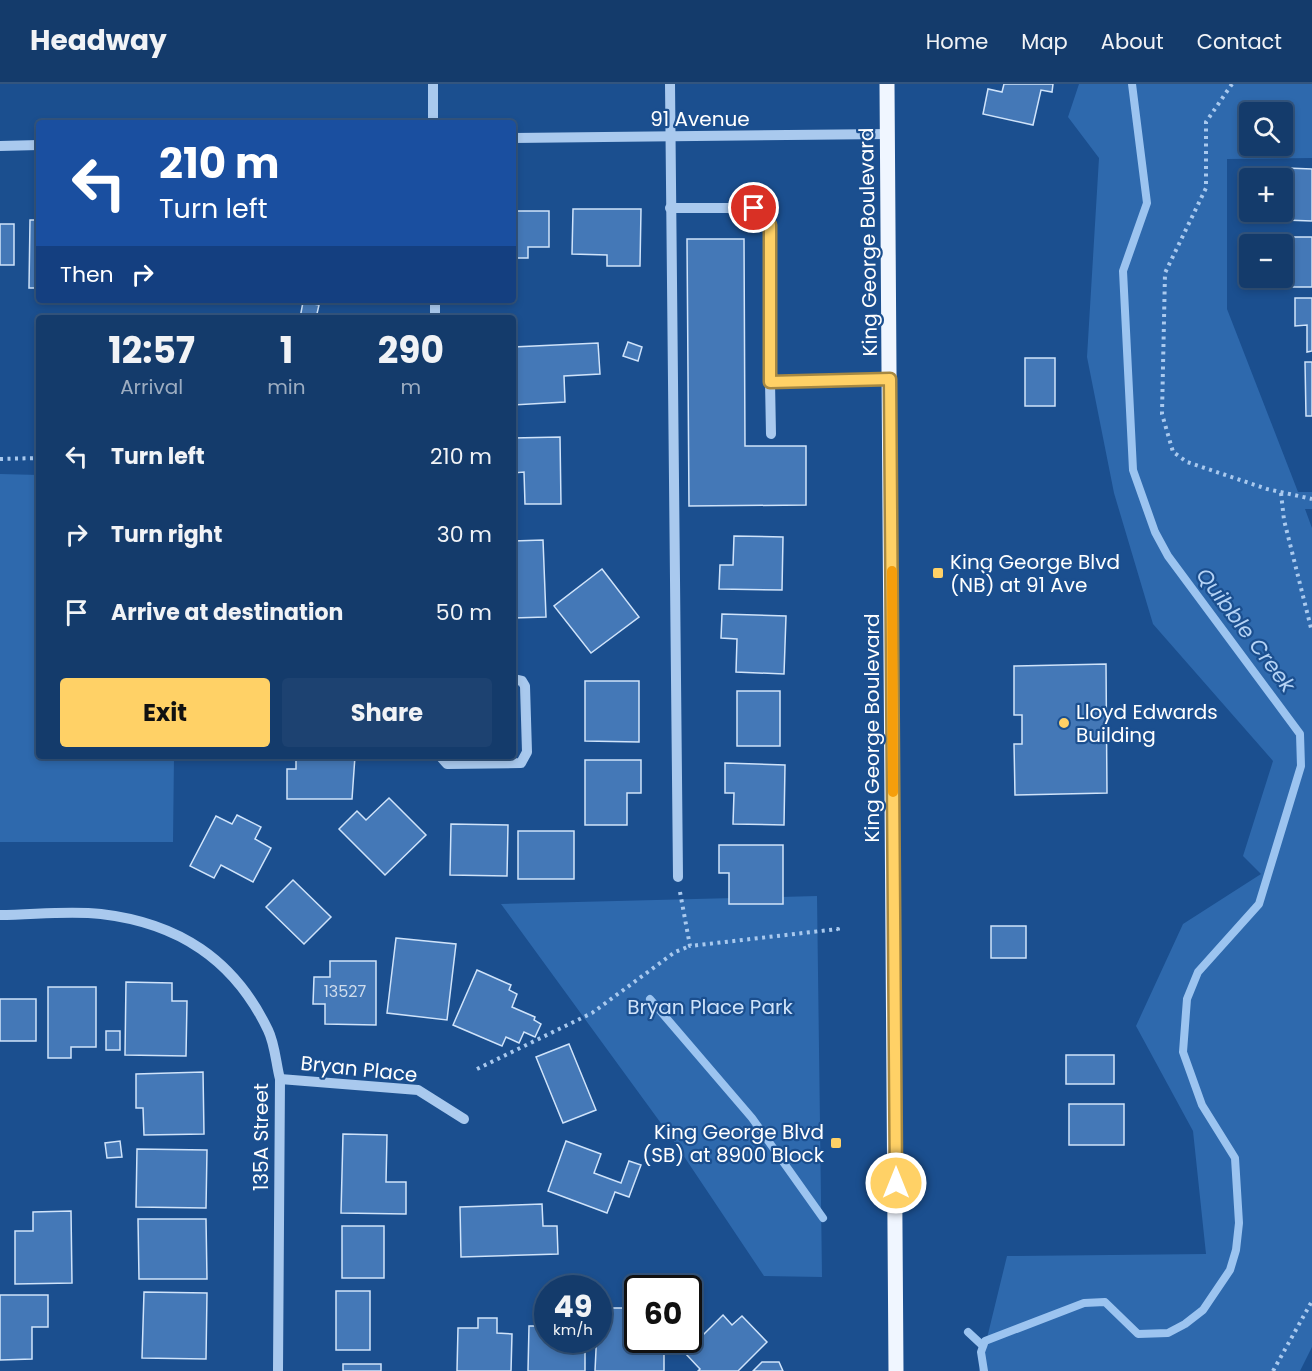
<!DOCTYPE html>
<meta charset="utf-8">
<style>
:root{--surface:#143b6b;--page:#1d4271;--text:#f1f3f6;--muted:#9dadc1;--line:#33557e;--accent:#ffd166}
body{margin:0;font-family:Poppins,sans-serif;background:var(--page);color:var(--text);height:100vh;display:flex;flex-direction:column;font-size:22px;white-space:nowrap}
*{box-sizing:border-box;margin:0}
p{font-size:20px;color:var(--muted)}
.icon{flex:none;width:33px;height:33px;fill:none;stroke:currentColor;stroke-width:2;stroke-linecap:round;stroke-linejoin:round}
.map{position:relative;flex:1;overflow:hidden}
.panel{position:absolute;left:36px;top:231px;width:480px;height:444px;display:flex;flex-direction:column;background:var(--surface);border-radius:6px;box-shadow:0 3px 9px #0003,0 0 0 2px var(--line)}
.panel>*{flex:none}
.banner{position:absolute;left:36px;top:36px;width:480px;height:183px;border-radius:6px;box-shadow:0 3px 9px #0003,0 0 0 2px var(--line);background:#1a4fa0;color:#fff;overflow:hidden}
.buttons{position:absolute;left:1239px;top:18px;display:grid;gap:12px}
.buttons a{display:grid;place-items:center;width:54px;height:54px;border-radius:6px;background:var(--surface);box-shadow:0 3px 9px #0003,0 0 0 2px var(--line);font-size:30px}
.speed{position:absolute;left:534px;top:1191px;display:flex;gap:12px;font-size:30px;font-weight:700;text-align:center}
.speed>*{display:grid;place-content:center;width:78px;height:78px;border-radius:50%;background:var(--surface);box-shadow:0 3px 9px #0003,0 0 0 2px var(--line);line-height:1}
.speed small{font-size:15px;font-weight:400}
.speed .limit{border:3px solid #111;border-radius:9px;background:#fff;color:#111}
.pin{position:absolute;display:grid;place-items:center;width:51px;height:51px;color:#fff;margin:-26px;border:3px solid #fff;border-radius:50%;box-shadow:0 2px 6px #0007}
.me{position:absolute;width:66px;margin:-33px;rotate:0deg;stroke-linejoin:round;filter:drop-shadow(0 0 4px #0008)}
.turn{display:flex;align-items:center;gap:21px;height:126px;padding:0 24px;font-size:27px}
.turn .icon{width:78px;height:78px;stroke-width:2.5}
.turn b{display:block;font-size:42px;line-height:51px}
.then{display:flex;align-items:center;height:57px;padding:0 24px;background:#0003;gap:12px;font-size:22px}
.eta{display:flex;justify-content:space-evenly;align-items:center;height:102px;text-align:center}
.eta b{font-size:36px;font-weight:700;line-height:42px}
.button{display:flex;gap:12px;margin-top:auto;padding:12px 24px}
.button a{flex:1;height:69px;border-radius:6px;background:var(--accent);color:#111;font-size:24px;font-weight:700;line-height:69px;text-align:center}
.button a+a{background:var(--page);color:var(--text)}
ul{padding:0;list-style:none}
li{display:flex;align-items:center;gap:18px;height:78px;padding:0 24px}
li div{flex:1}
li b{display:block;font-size:22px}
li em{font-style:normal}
header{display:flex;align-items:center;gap:36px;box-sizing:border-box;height:84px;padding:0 30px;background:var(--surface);border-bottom:2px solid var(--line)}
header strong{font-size:28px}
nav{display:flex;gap:33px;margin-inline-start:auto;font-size:21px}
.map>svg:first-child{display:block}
.green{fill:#2e69ad;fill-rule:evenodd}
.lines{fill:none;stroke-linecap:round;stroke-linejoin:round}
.stream{stroke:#9cc4f0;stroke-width:8}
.building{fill:#4478b7;stroke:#cfe3fa;stroke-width:1.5}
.path{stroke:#a9c9ee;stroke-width:4;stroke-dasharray:3 4.5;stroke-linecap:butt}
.minor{stroke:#a9c9ee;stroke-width:10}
.major{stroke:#f0f6ff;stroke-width:15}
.route-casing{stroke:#a68842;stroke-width:15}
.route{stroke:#ffd166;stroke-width:10}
.slow{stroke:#f59e0b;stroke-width:10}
.poi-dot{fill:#ffd166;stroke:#1b4f8f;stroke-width:2}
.labels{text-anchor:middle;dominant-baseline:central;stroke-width:4.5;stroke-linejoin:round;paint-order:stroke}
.number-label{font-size:16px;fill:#d0dded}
.street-label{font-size:20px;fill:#fff;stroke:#1b4f8f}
.poi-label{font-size:20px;fill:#fff;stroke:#1b4f8f;text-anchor:start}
.park-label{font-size:20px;fill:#cfe3fa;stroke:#1b4f8f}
.water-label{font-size:21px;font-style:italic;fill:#b5d3f5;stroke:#1b4f8f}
</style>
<header>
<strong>Headway</strong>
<nav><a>Home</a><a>Map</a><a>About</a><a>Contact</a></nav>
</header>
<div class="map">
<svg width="1312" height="1287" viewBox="0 0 1312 1287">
<rect width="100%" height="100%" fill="#1b4f8f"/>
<g class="green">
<path d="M1079,0H1312V74L1227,75V225L1298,408H1312V425H1305L1312,444V1263L1300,1287H979L1007,1172L1206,1170L1193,1047L1136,942L1183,840L1261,790L1243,772L1273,677L1153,540L1114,409L1087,273L1099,74L1068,33ZM1250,28H1282V62H1250Z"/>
<path d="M0,390L39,391V672H174L173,758H0Z"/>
<path d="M817,812L822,1193L764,1192L671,1053L501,820Z"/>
</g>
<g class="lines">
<g class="stream">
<path d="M650,915L752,1034L823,1134"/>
<path d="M968,1248L982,1261"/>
<path d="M984,1287L981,1268L985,1257L1084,1219L1105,1218L1138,1250L1168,1249L1185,1240L1203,1226L1230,1186L1236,1166L1239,1139L1235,1074L1202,1021L1183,968L1187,915L1198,888L1259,820L1301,682L1300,650L1168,472L1155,448L1133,386L1123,187L1147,119L1132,0"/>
</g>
</g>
<g class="building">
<path d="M1004,0H1053L1052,8L1041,6L1033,41L983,30L988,5L1002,8Z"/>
<path d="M1287,84L1312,85V137L1285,136Z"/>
<path d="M573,125H641L640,182H607V171L572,170Z"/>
<path d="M513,127H549V163H528V174H513Z"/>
<path d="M30,136H39V204H29Z"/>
<rect x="0" y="140" width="14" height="41"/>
<path d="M1272,153H1312V203H1273L1272,194H1282V160H1272Z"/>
<path d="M687,155H744L745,362H806V421L689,422Z"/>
<path d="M1295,214H1312V267L1307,268V241L1295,242Z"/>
<path d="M303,218L319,221L316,234H300Z"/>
<path d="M628,258L642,263L638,277L623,272Z"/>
<path d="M598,259L600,290L564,292L565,318L513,321V263Z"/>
<rect x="1025" y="274" width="30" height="48"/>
<path d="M1305,278H1312V332H1306Z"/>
<path d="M560,353L561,420H525L524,388L513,389V354Z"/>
<path d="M734,452L783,453L782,506L719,505L720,481H733Z"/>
<path d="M543,456L546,533L513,534V457Z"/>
<path d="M602,485L639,533L591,569L554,522Z"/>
<path d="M722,530L786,532L784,590L736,588L737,555L721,554Z"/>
<path d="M1106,580L1107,709L1015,711L1014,660H1022V631H1014V582Z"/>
<path d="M585,597H639V658L585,657Z"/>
<rect x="737" y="607" width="43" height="55"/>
<path d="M296,672H355L352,715H287V685H296Z"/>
<path d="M585,676H641V709H627V741H585Z"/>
<path d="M725,679L785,681L784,741L733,740L734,709H725Z"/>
<path d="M389,714L426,751L385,791L339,745L357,727L366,736Z"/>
<path d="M237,731L261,743L255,755L271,764L253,798L221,781L214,794L190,782L216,732L232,740Z"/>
<path d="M451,740L508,741L507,792L450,791Z"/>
<rect x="518" y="747" width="56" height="48"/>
<path d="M719,761H783V820H729V789H719Z"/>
<path d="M293,796L331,833L304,860L266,823Z"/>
<rect x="991" y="842" width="35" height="32"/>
<path d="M396,854L456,860L447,936L387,929Z"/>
<path d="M330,877H376V941L325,940V920H313L314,893H330Z"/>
<path d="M477,886L511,901L509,906L517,910L512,923L535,933L534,936L541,940L535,953L524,948L519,959L506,953L502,962L453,941Z"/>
<path d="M126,898L172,899V917H187L186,972L125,971Z"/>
<path d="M48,903H96V963H71V974H48Z"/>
<rect x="0" y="915" width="36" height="42"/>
<rect x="106" y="947" width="14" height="19"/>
<path d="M569,960L596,1026L563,1039L536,973Z"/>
<rect x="1066" y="971" width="48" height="29"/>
<path d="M203,988L204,1050L144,1051L143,1024H136V990Z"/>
<rect x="1069" y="1020" width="55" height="41"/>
<path d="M343,1050L387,1051L386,1098H406V1130L341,1129Z"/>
<path d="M120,1057L122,1073L107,1074L105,1059Z"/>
<path d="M566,1057L601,1070L594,1089L621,1099L629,1077L641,1081L629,1113L615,1108L607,1129L548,1107Z"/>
<path d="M137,1065L207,1066L206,1124L136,1123Z"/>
<path d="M542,1120L543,1142H557L558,1170L461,1173L460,1123Z"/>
<path d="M71,1127L72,1199L15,1200V1147H33V1128Z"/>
<path d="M138,1135H206L207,1195H139Z"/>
<rect x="342" y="1142" width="42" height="52"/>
<path d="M695,1203L696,1223L688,1224V1204H677Z"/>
<rect x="336" y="1207" width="34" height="59"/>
<path d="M144,1208L207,1209L206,1275L142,1274Z"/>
<path d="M0,1211H48V1243H32V1275L0,1276Z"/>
<path d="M598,1224H638V1256H664V1287H595Z"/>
<path d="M723,1231L732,1241L742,1232L767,1258L738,1287H698L700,1285L685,1269Z"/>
<path d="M478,1234H497V1249L512,1250L511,1287H457L458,1244H478Z"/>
<path d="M529,1242H548V1256H585V1287H528Z"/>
<path d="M762,1278H779L783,1287H753Z"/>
<rect x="343" y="1280" width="38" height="7"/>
</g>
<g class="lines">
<g class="path">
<path d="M1232,0L1206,38V104L1165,189L1162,330L1173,368L1187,378L1267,405L1312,415"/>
<path d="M0,375L39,374"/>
<path d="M1281,409L1284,436L1312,548"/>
<path d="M680,808L690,862L838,845V847"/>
<path d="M477,985L592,929L675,868L690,862"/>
<path d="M1273,1287L1312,1217"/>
</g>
<g class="minor">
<path d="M670,0L678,793"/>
<path d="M433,39V0"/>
<path d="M513,54L888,50"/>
<path d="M0,62L39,61"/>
<path d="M670,124H755L770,141V298L890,295"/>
<path d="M435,216V234"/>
<path d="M770,298L771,350"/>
<path d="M440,672L447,680L521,679L527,668L525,602L522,597L513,595"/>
<path d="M0,831C33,831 68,826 101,830C178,839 234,875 268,946C275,960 276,980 280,995L278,1287"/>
<path d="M280,995L418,1006L464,1035"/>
</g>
<path class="major" d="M887,0L896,1287"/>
</g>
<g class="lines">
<defs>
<path id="route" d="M754,124L770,141V298L890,295L896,1099"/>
</defs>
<use href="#route" class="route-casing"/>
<use href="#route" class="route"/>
<path class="slow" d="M892,487L893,708"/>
</g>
<g class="poi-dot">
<rect x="932" y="483" width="12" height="12" rx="3"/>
<circle cx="1064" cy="639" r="6"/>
<rect x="830" y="1053" width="12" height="12" rx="3"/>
</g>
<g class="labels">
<g class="number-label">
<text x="345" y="907">13527</text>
</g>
<g class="street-label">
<text x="700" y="35">91 Avenue</text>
<text transform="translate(868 158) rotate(-91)">King George Boulevard</text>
<text transform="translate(872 644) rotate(-90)">King George Boulevard</text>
<text transform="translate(359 985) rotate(6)">Bryan Place</text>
<text transform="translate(261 1053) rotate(-90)">135A Street</text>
</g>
<g class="poi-label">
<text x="950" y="478">King George Blvd<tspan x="950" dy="23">(NB) at 91 Ave</tspan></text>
<text x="1076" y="628">Lloyd Edwards<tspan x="1076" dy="23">Building</tspan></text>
<text x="824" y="1048" text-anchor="end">King George Blvd<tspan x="824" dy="23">(SB) at 8900 Block</tspan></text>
</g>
<g class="park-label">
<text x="710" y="923">Bryan Place Park</text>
</g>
<g class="water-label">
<text transform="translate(1246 546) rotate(53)">Quibble Creek</text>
</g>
</g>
</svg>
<div class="buttons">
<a><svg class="icon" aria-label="search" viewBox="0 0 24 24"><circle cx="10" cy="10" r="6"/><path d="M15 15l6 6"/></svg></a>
<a>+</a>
<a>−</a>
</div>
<div class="speed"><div>49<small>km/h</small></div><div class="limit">60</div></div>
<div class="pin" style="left:754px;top:124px;background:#d93025"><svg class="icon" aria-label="arrive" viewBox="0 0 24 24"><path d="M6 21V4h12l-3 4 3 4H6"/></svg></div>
<svg class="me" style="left:896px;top:1099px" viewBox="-20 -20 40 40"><circle r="17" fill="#ffd166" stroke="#fff" stroke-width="3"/><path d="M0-11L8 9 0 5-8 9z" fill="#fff"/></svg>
<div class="banner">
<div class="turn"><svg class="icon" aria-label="left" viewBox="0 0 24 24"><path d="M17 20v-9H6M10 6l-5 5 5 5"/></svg><div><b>210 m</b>Turn left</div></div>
<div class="then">Then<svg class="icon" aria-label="right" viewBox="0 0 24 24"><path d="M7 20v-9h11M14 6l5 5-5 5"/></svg></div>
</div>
<section class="panel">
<div class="eta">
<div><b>12:57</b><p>Arrival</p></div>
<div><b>1</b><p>min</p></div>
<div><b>290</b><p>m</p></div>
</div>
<ul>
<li><svg class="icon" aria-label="left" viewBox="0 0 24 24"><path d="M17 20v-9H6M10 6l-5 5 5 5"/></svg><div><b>Turn left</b></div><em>210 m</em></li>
<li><svg class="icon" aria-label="right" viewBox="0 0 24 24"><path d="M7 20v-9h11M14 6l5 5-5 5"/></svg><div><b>Turn right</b></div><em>30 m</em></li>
<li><svg class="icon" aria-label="arrive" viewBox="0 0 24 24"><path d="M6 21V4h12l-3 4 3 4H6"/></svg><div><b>Arrive at destination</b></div><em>50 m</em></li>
</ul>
<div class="button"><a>Exit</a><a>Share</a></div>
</section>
</div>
